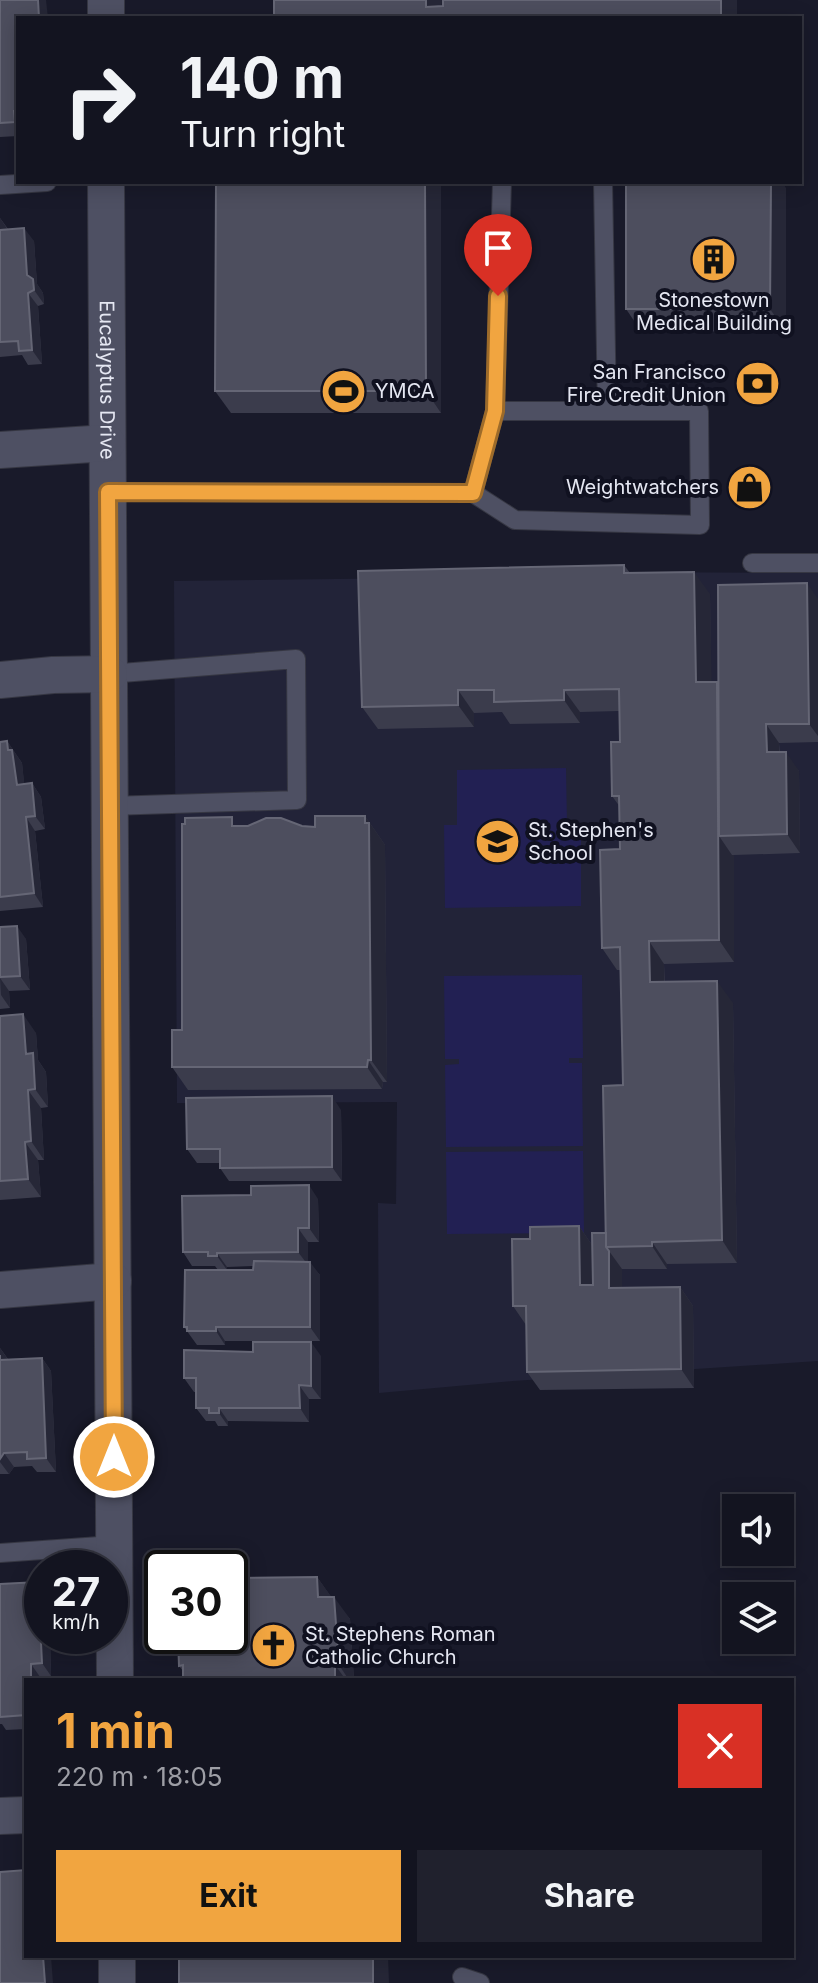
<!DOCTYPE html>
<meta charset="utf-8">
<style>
:root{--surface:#131420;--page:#20212d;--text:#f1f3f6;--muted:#9d9ea5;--line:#32333e;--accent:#f1a540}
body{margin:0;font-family:Inter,sans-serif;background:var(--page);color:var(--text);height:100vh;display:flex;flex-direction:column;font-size:30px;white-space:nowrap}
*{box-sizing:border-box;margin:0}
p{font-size:26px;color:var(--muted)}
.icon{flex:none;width:44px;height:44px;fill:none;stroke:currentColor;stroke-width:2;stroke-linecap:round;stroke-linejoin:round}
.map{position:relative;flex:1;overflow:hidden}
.drawer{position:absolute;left:24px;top:1678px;width:770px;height:280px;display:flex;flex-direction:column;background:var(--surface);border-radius:0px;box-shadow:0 4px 20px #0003,0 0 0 2px var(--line)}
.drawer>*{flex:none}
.hud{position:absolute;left:16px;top:16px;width:786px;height:168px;border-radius:0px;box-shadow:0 4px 20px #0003,0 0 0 2px var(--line);background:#131420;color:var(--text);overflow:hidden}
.buttons{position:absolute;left:722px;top:1494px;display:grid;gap:16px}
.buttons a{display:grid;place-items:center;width:72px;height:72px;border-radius:0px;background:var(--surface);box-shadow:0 4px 20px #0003,0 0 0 2px var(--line);font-size:40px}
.speed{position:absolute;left:24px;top:1550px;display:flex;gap:16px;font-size:40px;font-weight:700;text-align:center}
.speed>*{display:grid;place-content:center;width:104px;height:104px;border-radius:50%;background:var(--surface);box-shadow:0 4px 20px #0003,0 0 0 2px var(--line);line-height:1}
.speed small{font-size:20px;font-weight:400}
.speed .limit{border:4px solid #111;border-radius:12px;background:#fff;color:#111}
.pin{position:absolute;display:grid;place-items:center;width:68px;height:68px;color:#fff;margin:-82px -34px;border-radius:50% 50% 50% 0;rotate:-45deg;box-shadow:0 0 8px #0007}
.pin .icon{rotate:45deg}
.me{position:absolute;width:88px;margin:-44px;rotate:0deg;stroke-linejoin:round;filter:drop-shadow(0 0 6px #0008)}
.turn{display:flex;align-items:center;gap:28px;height:168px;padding:0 32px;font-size:36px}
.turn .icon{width:104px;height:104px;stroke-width:2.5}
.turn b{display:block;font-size:56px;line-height:68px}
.round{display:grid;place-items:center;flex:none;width:84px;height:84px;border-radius:0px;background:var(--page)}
.headline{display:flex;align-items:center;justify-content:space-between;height:136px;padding:0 32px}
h1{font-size:48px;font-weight:700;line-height:60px;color:var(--accent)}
.action{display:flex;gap:16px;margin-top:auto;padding:16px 32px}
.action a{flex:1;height:92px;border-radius:0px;background:var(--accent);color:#111;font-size:32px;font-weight:700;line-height:92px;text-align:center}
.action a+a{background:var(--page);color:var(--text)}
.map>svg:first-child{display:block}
.built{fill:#222338}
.green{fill:#222053}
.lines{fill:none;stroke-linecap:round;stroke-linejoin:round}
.lane-casing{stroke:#363743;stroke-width:20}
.street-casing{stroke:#363743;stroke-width:38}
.lane{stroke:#4e5063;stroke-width:18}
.street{stroke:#4e5063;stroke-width:36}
.wall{fill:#3b3c4c}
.shaded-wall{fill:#262737}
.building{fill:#4d4e5e;stroke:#656675;stroke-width:2}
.route-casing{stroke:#9d6b2a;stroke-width:20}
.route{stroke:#f1a540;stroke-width:14}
.labels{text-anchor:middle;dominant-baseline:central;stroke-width:8;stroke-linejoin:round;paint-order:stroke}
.poi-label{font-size:20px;fill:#e5e7f2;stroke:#101120;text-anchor:start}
.street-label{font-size:20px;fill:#e5e7f2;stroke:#101120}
</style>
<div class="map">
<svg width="818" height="1983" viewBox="0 0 818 1983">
<rect width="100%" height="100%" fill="#191a2a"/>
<path class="built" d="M419,571L818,573V1361L513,1381L379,1393L378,1203L396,1204L397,1102L177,1103L174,581L419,578Z"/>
<g class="green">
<path d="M566,768L567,824H581V906L445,908L444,825H457V770Z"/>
<path d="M582,975L583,1058H569V1063H582L583,1146L446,1147L445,1065L459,1064V1059H445L444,976Z"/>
<path d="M583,1151L584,1233L447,1234L446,1152Z"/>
</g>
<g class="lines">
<defs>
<g id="lane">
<path d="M603,182L607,410"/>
<path d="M0,185L47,182"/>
<path d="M495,411L502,182"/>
<path d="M108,492L473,493L515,520L700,525L699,411H495L473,493"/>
<path d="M752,563H818"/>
<path d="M109,674L296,659L297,800L110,806"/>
<path d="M0,1553L114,1545"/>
<path d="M462,1977L480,1983"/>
</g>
<g id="street">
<path d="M106,18V0"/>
<path id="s1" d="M106,182L115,1680"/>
<path d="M0,450L107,443"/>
<path d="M0,680L53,675L109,674"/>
<path d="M0,1290L113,1281"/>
<path d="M0,1816L26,1815"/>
<path d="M117,1956V1983"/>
</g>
</defs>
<use href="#lane" class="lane-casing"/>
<use href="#street" class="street-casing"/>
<use href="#lane" class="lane"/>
<use href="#street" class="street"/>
</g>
<g class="wall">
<path d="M0,0L18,18V136L0,137Z"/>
<path d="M441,182V413H231L215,391Z"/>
<path d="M786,188V332L641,331L626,309Z"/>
<path d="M0,218L8,229L34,241L37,284L43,293L44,304L38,306L42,364L28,365L22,355L0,357Z"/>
<path d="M624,565L630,573L710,594L711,682L719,683L818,599V742L779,743L780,752L799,771L800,853L734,855V962L664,964L665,982L733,1003L737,1263L667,1264V1269H622V1288L680,1287L693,1306L694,1388L540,1390L527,1372L526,1325L513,1306L530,1239L579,1226L592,1245L606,1233L623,1085L621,970H617L602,948L620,849V807L612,796L620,742L619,711L580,712V723L510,724L502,712L474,713V727L378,729L362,707Z"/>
<path d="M7,741L22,763L24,784L32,783L41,797L45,829L35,831L43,907L0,911V742Z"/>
<path d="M365,816L385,845L387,1082H383L382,1089L188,1090L172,1067L238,826L315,827Z"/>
<path d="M0,927L26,939L30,990L9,991L10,1008L0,1009Z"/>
<path d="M0,1016L36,1033L38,1060L46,1072L48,1107L41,1108L44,1160H38L41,1197L0,1200Z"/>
<path d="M341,1110L342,1181H229L220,1168V1163H197L187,1149Z"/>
<path d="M318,1199L319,1242H308V1262L320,1275V1341H225V1345H197L184,1327L253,1270V1266L227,1267V1270H218L215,1266H192L183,1252Z"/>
<path d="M0,1348L8,1359L42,1358L51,1371L56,1472H37L32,1466L14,1467L9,1474H0Z"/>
<path d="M321,1356V1399H309V1422L228,1421V1426H218L215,1421H206L196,1408V1392H194L184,1378Z"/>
<path d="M317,1577L331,1597L350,1619L354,1680H183V1671L179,1666Z"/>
<path d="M38,1582L42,1587V1636H50L51,1676L26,1680V1729L6,1730L2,1724H0V1584Z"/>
</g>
<g class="shaded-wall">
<path d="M38,0H46L48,18H39Z"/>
<path d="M426,0H442L441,18L426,7Z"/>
<rect x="721" y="0" width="16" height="18"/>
<path d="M14,111L18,117V126L15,122Z"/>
<path d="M425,182H441V413L426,391Z"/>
<path d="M770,182H782L786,188V332L770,309Z"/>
<path d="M0,218L8,230L0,231Z"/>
<path d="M24,228L34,241L37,284L43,293L44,304L34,290L27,275Z"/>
<path d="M28,293L38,306L42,364L32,350Z"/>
<path d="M694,572L710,594L712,704L696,682Z"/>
<path d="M807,583L818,599V736L809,724Z"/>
<path d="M717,682L733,704L719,836L732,855H734V962L719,940Z"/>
<path d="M458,690L474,713V727L458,705Z"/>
<path d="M564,690L580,712V723L564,700Z"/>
<path d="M766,724L779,743L780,771L767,752Z"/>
<path d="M7,741L22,763L26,799L17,785L8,750Z"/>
<path d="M786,752L799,771L800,853L787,834Z"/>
<path d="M32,783L41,797L45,829L35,816Z"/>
<path d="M365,816L385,845L387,1082L371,1060Z"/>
<path d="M26,817L35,831L43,907L34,893Z"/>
<path d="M17,926L26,939L30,990L20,976Z"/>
<path d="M649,941L664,964L665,1004L650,982Z"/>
<path d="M0,978L9,991L10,1008L1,995Z"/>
<path d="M717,981L733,1003L737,1263L722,1240Z"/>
<path d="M23,1014L36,1033L38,1060L46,1072L48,1107L35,1089L26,1054Z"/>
<path d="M368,1060L383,1082L382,1089L367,1067Z"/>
<path d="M28,1090L41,1108L44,1160L31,1141Z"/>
<path d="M332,1096L341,1110L342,1181L332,1167Z"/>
<path d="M25,1142L38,1160L41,1197L28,1179Z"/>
<path d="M309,1185L318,1199L319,1242L309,1228Z"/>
<path d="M579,1226L592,1245L593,1304L580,1285Z"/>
<path d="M298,1228L308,1242V1265L298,1252Z"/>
<path d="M652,1242L667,1264V1269L652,1246Z"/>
<path d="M609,1251L622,1269V1307L609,1288Z"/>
<path d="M217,1253L227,1267V1270L217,1256Z"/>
<path d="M310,1262L320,1275V1341L310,1327Z"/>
<path d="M680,1287L693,1306L694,1388L681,1369Z"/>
<path d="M216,1327L225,1341V1345L216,1331Z"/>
<path d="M311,1342L321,1356V1399L311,1386Z"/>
<path d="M0,1348L9,1361L0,1360Z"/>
<path d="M42,1358L51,1371L56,1472L46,1458Z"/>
<path d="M299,1385L309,1399V1422L300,1408Z"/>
<path d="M219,1408L228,1421V1426L219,1413Z"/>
<path d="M4,1453L14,1467L9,1474L0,1462V1459Z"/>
<path d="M317,1577L333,1599L318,1597Z"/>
<path d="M38,1582L42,1587V1636H50L51,1676L42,1663Z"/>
<path d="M334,1597L350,1619L354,1680H349L339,1665Z"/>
<path d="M31,1664L40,1677V1680H31Z"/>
<path d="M335,1665L346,1680H335Z"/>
<path d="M43,1956H51L53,1983H45Z"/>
<path d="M373,1956H388L389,1983H373Z"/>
</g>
<g class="building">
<path d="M0,0H38L39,18H18V111H14L15,122L0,123Z"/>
<path d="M274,0H426V7L443,6V0H721V18H274Z"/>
<path d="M216,182H425L426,391H215Z"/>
<path d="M626,182H771L770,309H626Z"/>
<path d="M24,228L27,275L33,279L34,290L28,293L32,350L19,351L18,341L0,342V230Z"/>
<path d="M624,565V573L694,572L696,682H717L719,940L649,941L650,982L717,981L722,1240L652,1242V1246L606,1247L603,1086L623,1085L620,947L602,948L600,850L620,849L619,796H612L611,742H620L619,689L564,690V700L494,702V690H458V705L362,707L358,571Z"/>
<path d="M807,583L809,724H766L767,752H786L787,834L719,836L718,585Z"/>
<path d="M7,741L8,750H12L17,785L32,783L35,816L26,817L34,893L0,897V742Z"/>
<path d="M315,816H365V823H369L371,1060H368L367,1067H172V1030H182V824H185V818L232,817V826H248L266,818H281L302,826L315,827Z"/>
<path d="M17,926L20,976L0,977V927Z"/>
<path d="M23,1014L26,1054L33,1053L35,1089L28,1090L31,1141L25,1142L28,1179L0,1181V1016Z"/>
<path d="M332,1096V1167L220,1168V1149H187L186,1098Z"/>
<path d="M309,1185V1228H298V1252L217,1253V1256H208V1252H183L182,1196L251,1195V1186Z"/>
<path d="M579,1226L580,1285H593L592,1233H606V1247L609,1251V1288L680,1287L681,1369L527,1372L526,1306H513L512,1239H530V1227Z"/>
<path d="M254,1261L310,1262V1327H216V1331H187V1327H184L185,1270H253Z"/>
<path d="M253,1342H311V1386L299,1385L300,1408H219V1413H209V1408H196V1378H184V1350L253,1352Z"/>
<path d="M0,1355V1360L42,1358L46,1458L27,1459V1452L4,1453L0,1459Z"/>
<path d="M317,1577L318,1597H334L339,1665H335V1680H183V1665L179,1666L178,1636H230V1578Z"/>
<path d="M38,1582L42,1663L31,1664V1680H26V1715L0,1717V1584Z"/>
<path d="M26,1870V1956H43L45,1983H0V1872Z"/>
<rect x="179" y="1956" width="194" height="27"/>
</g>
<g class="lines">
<defs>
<path id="route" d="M114,1457L108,492L473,493L495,411L498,296"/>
</defs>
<use href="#route" class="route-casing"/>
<use href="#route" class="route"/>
</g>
<defs>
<symbol id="building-disc" viewBox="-11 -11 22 22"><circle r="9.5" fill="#f1a540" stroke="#101120"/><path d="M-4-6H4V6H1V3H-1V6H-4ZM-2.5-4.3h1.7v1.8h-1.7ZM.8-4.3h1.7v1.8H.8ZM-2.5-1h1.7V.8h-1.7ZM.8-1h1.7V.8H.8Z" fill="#111"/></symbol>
<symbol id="bank-disc" viewBox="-11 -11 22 22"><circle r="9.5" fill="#f1a540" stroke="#101120"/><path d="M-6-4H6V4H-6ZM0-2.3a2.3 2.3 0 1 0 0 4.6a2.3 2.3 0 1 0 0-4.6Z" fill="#111"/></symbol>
<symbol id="stadium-disc" viewBox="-11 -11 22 22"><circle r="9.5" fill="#f1a540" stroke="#101120"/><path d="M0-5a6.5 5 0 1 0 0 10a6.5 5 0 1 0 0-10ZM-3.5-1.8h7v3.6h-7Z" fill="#111"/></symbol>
<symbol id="shop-disc" viewBox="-11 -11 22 22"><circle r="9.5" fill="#f1a540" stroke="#101120"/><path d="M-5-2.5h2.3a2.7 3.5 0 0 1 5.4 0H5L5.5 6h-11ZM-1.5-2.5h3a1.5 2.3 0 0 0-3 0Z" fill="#111"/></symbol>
<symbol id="school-disc" viewBox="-11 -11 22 22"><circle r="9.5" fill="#f1a540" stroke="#101120"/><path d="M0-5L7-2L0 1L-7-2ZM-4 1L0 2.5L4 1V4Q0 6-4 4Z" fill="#111"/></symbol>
<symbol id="church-disc" viewBox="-11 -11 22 22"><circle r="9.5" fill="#f1a540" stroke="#101120"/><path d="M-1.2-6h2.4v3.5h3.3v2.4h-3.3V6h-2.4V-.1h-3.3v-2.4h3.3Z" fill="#111"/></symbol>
</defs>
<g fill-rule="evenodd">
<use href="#building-disc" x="688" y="234" width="51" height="51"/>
<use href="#bank-disc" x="732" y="358" width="51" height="51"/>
<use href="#stadium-disc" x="318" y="366" width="51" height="51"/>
<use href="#shop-disc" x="724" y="462" width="51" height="51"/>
<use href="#school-disc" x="472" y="816" width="51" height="51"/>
<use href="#church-disc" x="248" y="1620" width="51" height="51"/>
</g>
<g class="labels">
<g class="poi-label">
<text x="714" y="300" text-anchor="middle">Stonestown<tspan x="714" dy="23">Medical Building</tspan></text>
<text x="726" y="372" text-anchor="end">San Francisco<tspan x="726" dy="23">Fire Credit Union</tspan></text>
<text x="375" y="391">YMCA</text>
<text x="719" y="487" text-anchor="end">Weightwatchers</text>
<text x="528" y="830">St. Stephen's<tspan x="528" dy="23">School</tspan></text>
<text x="305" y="1634">St. Stephens Roman<tspan x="305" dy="23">Catholic Church</tspan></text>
</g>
<g class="street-label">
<text stroke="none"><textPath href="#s1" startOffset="198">Eucalyptus Drive</textPath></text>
</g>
</g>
</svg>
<div class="buttons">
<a><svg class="icon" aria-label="sound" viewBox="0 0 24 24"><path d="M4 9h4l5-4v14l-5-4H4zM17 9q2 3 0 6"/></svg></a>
<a><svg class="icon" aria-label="layers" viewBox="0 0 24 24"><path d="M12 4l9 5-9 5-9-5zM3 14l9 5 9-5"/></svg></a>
</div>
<div class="speed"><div>27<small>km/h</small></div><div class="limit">30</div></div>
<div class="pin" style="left:498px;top:296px;background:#d93025"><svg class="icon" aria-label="arrive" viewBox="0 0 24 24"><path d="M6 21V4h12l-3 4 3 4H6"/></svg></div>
<svg class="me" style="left:114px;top:1457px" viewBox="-20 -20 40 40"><circle r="17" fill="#f1a540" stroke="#fff" stroke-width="3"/><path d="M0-11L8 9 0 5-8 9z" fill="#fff"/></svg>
<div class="hud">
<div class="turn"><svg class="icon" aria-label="right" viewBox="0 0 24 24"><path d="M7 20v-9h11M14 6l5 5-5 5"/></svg><div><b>140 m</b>Turn right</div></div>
</div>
<section class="drawer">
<div class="headline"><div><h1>1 min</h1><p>220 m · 18:05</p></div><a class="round" style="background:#d93025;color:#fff"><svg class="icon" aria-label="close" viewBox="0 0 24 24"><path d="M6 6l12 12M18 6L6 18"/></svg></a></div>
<div class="action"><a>Exit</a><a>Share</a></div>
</section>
</div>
